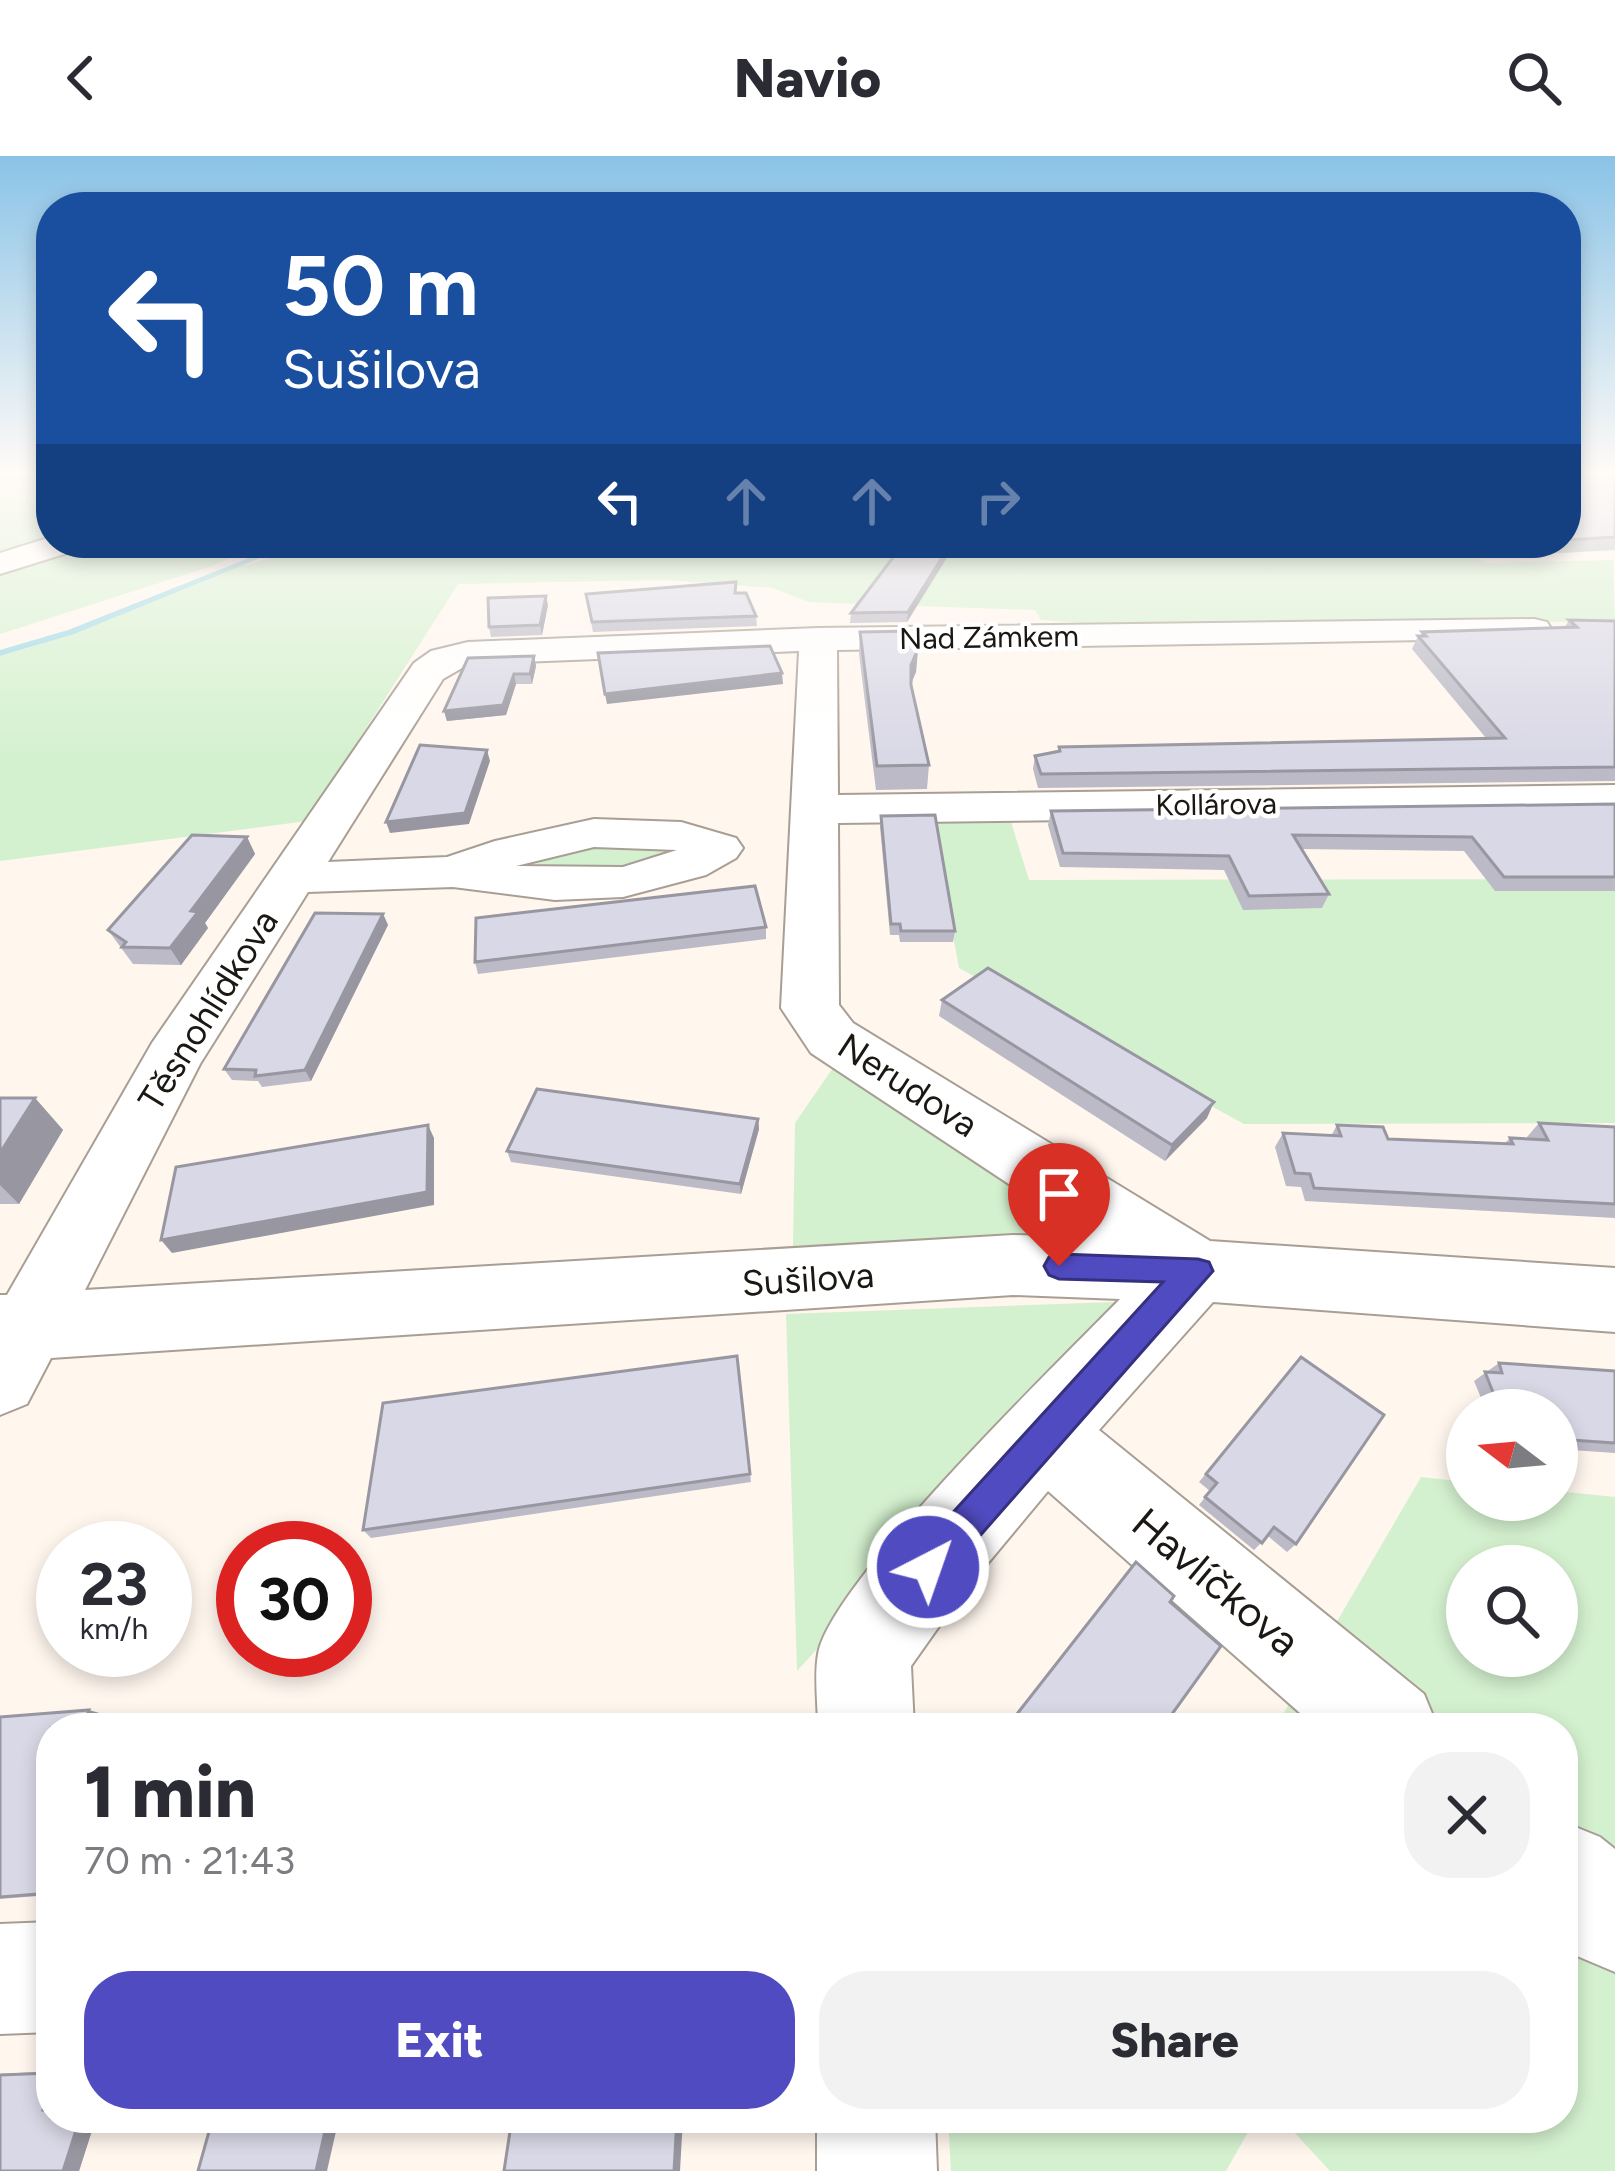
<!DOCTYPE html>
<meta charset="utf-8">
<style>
:root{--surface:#fff;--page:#f2f2f3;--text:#2b2b33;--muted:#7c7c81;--accent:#514bc2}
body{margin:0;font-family:Figtree,sans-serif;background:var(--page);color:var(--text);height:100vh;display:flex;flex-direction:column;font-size:45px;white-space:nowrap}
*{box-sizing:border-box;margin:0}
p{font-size:39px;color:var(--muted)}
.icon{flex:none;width:66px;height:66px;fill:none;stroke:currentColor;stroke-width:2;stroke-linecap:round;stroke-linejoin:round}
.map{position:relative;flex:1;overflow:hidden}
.details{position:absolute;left:36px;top:1557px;width:1542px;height:420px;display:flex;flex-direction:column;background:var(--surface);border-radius:48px;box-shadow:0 6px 18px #0003}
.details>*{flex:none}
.guide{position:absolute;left:36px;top:36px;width:1545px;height:366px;border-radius:48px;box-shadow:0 6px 18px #0003;background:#1a4fa0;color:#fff;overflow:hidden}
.needle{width:78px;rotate:286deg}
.fabs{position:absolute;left:1446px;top:1233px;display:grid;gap:24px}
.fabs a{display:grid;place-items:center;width:132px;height:132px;border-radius:50%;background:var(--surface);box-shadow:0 6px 18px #0003;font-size:60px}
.speed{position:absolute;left:36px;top:1365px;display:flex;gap:24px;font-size:60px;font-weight:700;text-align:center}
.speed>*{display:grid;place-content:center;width:156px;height:156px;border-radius:50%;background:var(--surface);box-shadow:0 6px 18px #0003;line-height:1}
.speed small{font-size:30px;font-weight:400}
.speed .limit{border:18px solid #d22;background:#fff;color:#111}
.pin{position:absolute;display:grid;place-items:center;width:102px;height:102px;color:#fff;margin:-123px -51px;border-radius:50% 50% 50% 0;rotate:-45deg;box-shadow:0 0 12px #0007}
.pin .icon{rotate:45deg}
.me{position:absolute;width:132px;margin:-66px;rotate:41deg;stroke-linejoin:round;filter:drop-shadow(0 0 9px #0008)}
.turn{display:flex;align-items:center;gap:42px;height:252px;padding:0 48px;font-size:54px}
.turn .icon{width:156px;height:156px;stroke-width:2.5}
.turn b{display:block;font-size:84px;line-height:102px}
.lanes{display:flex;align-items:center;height:114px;padding:0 48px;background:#0003;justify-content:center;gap:60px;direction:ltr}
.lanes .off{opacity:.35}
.round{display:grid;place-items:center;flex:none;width:126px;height:126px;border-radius:48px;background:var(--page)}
.head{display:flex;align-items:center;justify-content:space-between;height:204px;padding:0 48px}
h1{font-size:72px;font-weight:800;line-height:90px}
.action{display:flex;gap:24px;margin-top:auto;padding:24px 48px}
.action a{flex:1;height:138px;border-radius:48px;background:var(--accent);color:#fff;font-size:48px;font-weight:800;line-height:138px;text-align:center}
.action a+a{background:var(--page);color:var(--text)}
header{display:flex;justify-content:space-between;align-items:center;height:156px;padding:0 48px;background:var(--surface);font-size:54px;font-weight:800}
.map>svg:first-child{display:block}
.green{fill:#d4f1cf;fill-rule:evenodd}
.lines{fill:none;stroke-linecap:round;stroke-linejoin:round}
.stream{fill:#9ed9e5;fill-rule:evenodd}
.minor-casing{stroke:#a89e94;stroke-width:4}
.minor{fill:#fff;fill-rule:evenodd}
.wall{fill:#bbbac6}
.shaded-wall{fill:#9897a1}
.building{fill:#d9d8e6;stroke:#9897a1;stroke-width:3}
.route{fill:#514bc2;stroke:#35317e;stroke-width:3}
.labels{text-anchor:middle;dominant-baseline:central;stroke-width:9;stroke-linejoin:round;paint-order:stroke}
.far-street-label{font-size:30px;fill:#1b1713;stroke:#fff}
.street-label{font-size:36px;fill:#1b1713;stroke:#fff}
.near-street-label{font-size:42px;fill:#1b1713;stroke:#fff}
</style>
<header><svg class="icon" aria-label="back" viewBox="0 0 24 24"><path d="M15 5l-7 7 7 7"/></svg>Navio<svg class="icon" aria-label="search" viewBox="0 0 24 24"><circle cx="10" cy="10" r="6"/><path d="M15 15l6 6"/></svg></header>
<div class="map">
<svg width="1615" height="2015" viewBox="0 0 1615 2015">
<rect width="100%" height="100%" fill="#fff6ee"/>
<g class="green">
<path d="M0,316H51V387H264L212,410L0,478Z"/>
<path d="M301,387H1460L1486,407L1613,404L1615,465L1163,473L1041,464L1035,454L809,446L773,432L666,424L458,428L307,665L0,705V500C74,481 142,447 212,419C243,408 273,405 301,387Z"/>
<path d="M1011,666L1029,724L1615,723V967L1244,968L959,812L932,667Z"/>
<path d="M603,683L690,694L652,714L529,718L522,709L530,699Z"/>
<path d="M837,906L1105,1078L793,1090L795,967Z"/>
<path d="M1115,1146L1118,1163L797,1515L786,1158Z"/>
<path d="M1421,1321L1467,1326V1344H1557V1335L1615,1341V2015H1330L1281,1962H1563V1572H1275ZM1467,1410H1557V1500H1467Z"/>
<path d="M948,1962H1256L1226,2015H951Z"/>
</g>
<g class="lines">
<path class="stream" d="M287,387H297L74,478L0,500V494L68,474Z"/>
<defs>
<g id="minor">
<path d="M51,381V387H82L77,394L0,418V397Z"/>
<path d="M1534,463L1547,466L1552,474L1547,482L837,494L838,639L1615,629V657L838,667L839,849L853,867L1210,1085L1615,1112V1176L1213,1146L1099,1274L1424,1538L1438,1572H1317L1048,1335L959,1442L911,1510L914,1572H818C818,1549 814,1521 818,1498C830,1427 1060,1205 1120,1143L1013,1139L51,1202L27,1248L0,1259V1139H7L152,887L414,507L431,495L468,486L818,472ZM799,495L781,852L811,897L1089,1081L1013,1079L85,1134L200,908L308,736L453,731L555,744L623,741L706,719L736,702L743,692L736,682L681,666L594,663L495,685L447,701L328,706L443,523L469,508ZM594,691L677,694L623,711L516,710Z"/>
<path d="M1563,1666L1600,1681L1615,1693V1816L1577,1800L1563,1787Z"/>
<path d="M51,1766V1876L0,1878V1768Z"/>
<path d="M817,1962H935L937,2015H817Z"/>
</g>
</defs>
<use href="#minor" class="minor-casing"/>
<use href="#minor" class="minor"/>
</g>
<g class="wall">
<path d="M1566,316H1615V394L1467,402L1445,387H1566Z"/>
<path d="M956,387L907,466L850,467L851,457Z"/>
<path d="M737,437L756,460L757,470L593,476L586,438Z"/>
<path d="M548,449L542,479L491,481L489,471Z"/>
<path d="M1569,464L1615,465V625L1038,632L1033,613L1035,600L1058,596L1059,591L1486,582L1412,493L1418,480H1421L1422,476L1565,471Z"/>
<path d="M860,476L918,493L916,516L911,528L929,609L927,633L876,634L859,498Z"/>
<path d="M534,500L536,510L532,528H516L506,559L447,565L444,555Z"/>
<path d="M1615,648V735H1495L1464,695L1302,693L1329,738L1322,752L1243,754L1224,714L1060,711L1048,669L1051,655Z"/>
<path d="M881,660L955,775L953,786H900L899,779H890L880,671Z"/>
<path d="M247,681L255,698L205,767L208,772L181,809L133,808L108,774Z"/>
<path d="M383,758L388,769L311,925L262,931L258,925L232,924L224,913Z"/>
<path d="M766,771V783L478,818L475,806Z"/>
<path d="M942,844L1207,962L1165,1005L939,860Z"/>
<path d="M0,942H35L63,974L19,1048H0Z"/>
<path d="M758,963L759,973L741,1038L511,1006L507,995Z"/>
<path d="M1539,967L1615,971V1062L1305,1045L1301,1031L1286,1030L1275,991L1283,977L1331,980L1337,969L1388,983L1505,987L1510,982L1528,983L1527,981Z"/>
<path d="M1301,1201L1296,1388L1287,1396L1268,1380L1254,1394L1199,1349L1210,1335L1199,1326Z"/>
<path d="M1499,1207L1615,1215V1297L1557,1293V1254H1486L1474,1225Z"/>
<path d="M738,1210L751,1326L371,1382L363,1374Z"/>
<path d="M103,1558L99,1569L155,1570L51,1572V1739L0,1743V1561Z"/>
<path d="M51,1915V1962H96L79,2015H0V1918Z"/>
</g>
<g class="shaded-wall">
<path d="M951,387H956L907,466L908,456Z"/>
<path d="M546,440L548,449L542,479L540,469Z"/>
<path d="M918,493L916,516L909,532L911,509Z"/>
<path d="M534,500L536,510L532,528L530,518Z"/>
<path d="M782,517L783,528L607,548L605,538Z"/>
<path d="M514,518L516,528L506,559L447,565L444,555Z"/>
<path d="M487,594L490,605L469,668L390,677L386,666Z"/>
<path d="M247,681L255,698L205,767L208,772L181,809L170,792L191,755Z"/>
<path d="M383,758L388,769L311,925L305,914Z"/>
<path d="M35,942L63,974L19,1048L0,1029V997Z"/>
<path d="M1214,946L1207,962L1165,1005L1172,989Z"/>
<path d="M758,963L759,973L741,1038L740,1028Z"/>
<path d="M428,969L434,982V1049L172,1097L161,1084Z"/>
<path d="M89,1554L103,1558L98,1572L83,1570Z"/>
<path d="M142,1566L155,1570V1572H140Z"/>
<path d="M51,1928V1953L43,1954Z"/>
<path d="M80,1962H96L79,2015H63Z"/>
<path d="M328,1962H339L327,2015H316Z"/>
<path d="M677,1962H683L680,2015H674Z"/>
</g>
<g class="building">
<path d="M1566,316H1615V381L1566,384Z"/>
<path d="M904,387H951L908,456L851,457Z"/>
<path d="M736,426L735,437H746L756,460L592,466L586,438Z"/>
<path d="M546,440L540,469L489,471L488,442Z"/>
<path d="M1569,464L1615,465V611L1041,618L1035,600L1060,595L1059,591L1505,582L1418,480H1426L1422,476L1577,471Z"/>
<path d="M912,475L918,493L911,509V529L929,609L877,610L860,476Z"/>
<path d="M770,490L782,517L605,538L598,497Z"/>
<path d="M534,500L530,518H514L503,549L444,555L468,502Z"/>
<path d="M420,589L487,594L465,657L386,666Z"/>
<path d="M1615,648V721H1504L1472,681L1293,679L1329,738L1249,740L1229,700L1063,697L1051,655Z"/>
<path d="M935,659L955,775H901L900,768H891L881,660Z"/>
<path d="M192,679L247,681L191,755L198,756L170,792L122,791L126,786L108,774Z"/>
<path d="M755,730L766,771L475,806L476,762Z"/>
<path d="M315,757L383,758L305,914L255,920L256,914L224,913Z"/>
<path d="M988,812L1214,946L1172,989L942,844Z"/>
<path d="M537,933L758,963L740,1028L507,995Z"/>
<path d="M0,942H35L0,997Z"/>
<path d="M1539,967L1615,971V1048L1314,1032L1310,1018L1295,1017L1283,977L1341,980L1337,969L1383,971L1388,983L1513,988L1510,982L1548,984Z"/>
<path d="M428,969L427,1036L161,1084L176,1011Z"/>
<path d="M737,1200L750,1318L363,1374L383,1247Z"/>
<path d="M1301,1201L1384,1259L1296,1388L1274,1371L1262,1387L1205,1341L1217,1327L1206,1318Z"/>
<path d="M1499,1207L1615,1215V1287L1557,1283V1254H1500L1485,1216L1502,1217Z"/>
<path d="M1136,1406L1174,1440L1170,1446L1221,1490L1162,1572H1006Z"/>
<path d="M89,1554L83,1570L142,1566L140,1572H51V1737L0,1741V1561Z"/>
<path d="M51,1917V1928L43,1954H51V1962H80L63,2015H0V1919Z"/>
<path d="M185,1962H328L316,2015H198L210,1972L183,1969Z"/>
<path d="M512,1962H677L674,2015H504Z"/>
</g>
<linearGradient id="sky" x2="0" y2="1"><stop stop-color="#8ac3e7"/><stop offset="0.53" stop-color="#fffbf7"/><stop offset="1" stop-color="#fffbf7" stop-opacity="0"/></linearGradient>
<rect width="1615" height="598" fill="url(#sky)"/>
<path class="route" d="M1059,1098L1198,1103L1209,1106L1213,1115L941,1424L928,1429L915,1424L910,1411L915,1398L1163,1126L1059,1123L1049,1119L1044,1110L1049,1101Z"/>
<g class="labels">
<g class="far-street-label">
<text transform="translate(989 481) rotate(-1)">Nad Zámkem</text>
<text transform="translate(1216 648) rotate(-1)">Kollárova</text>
</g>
<g class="street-label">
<text transform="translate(208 854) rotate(-58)">Těsnohlídkova</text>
<text transform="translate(908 929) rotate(33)">Nerudova</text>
<text transform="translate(808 1123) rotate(-4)">Sušilova</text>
</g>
<g class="near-street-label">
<text transform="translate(1216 1426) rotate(40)">Havlíčkova</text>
</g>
</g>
</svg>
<div class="fabs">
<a><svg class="needle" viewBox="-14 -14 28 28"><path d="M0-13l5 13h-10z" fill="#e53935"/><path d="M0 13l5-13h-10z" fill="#7c7c81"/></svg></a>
<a><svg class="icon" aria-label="search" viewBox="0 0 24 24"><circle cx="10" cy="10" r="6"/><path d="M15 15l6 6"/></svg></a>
</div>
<div class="speed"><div>23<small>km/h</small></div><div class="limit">30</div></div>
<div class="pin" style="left:1059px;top:1110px;background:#d93025"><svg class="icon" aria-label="arrive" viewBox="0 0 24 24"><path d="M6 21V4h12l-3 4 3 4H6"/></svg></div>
<svg class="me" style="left:928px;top:1411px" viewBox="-20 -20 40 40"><circle r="17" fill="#514bc2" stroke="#fff" stroke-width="3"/><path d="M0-11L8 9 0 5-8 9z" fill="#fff"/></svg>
<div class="guide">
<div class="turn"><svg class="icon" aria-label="left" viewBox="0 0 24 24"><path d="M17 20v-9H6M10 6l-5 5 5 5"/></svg><div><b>50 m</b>Sušilova</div></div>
<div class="lanes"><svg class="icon" aria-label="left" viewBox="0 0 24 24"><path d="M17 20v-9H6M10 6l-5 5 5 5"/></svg><svg class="icon off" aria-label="ahead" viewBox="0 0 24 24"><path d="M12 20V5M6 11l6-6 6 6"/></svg><svg class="icon off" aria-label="ahead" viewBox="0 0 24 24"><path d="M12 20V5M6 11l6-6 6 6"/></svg><svg class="icon off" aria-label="right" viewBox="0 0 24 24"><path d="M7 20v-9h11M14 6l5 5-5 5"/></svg></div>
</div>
<section class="details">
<div class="head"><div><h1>1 min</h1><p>70 m · 21:43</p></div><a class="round"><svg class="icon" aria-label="close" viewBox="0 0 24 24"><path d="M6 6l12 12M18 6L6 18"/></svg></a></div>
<div class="action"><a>Exit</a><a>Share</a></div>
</section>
</div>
